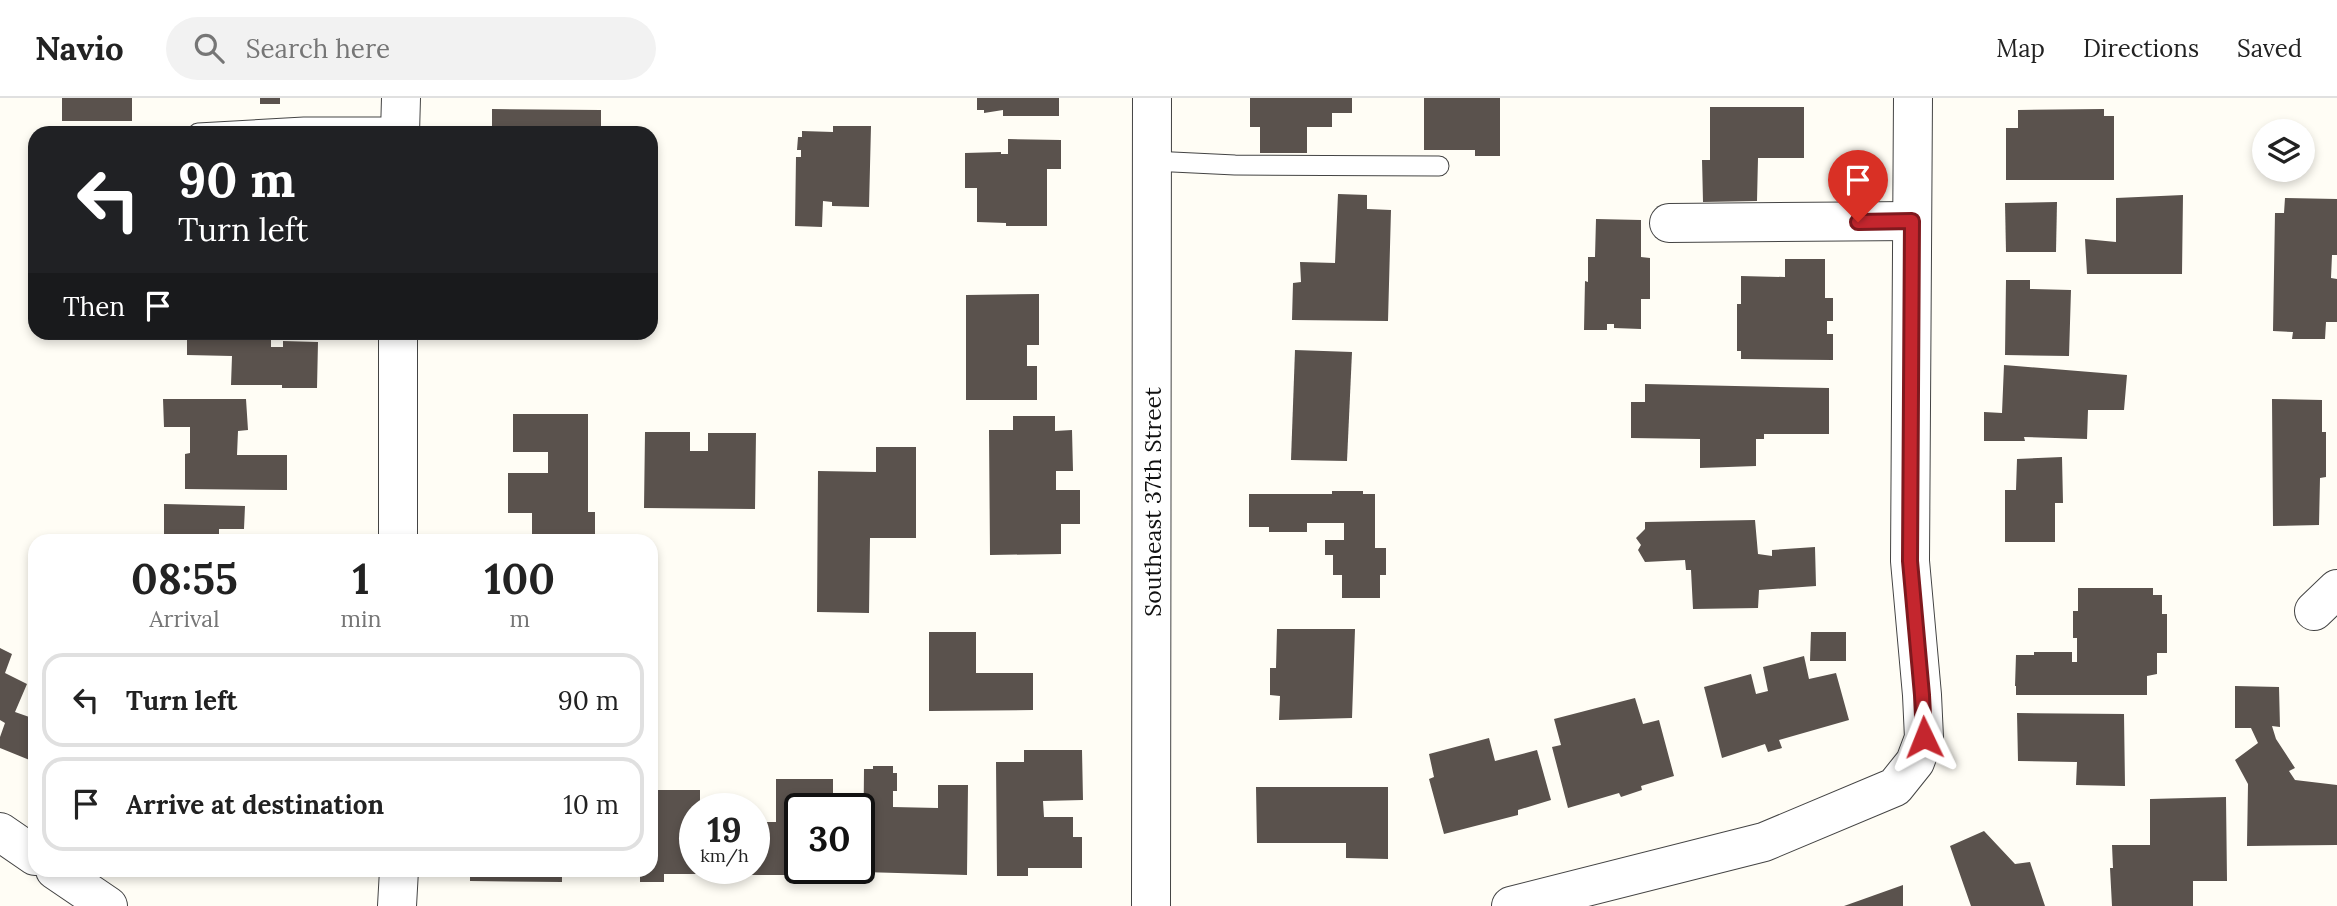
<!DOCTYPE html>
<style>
:root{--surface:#fff;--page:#f2f2f2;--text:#222;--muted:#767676;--line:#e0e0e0}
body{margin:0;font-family:Lora,serif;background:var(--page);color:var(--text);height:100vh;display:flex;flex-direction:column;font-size:26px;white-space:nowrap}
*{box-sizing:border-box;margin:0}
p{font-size:23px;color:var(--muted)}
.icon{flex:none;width:38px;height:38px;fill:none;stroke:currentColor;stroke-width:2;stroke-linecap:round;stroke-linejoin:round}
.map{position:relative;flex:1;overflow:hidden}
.side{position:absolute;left:28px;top:436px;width:630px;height:343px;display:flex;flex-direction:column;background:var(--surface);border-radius:21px;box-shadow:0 4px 10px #0003}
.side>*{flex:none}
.guide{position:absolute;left:28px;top:28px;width:630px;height:214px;border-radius:21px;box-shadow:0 4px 10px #0003;background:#202124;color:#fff;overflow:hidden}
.fabs{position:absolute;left:2252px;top:21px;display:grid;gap:14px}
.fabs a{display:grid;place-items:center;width:63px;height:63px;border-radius:50%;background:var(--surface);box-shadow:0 4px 10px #0003;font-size:35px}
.speed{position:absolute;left:679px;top:695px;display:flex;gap:14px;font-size:35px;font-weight:700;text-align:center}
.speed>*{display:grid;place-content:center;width:91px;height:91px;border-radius:50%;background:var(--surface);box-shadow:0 4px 10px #0003;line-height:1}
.speed small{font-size:18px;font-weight:400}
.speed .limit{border:4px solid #111;border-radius:10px;background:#fff;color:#111}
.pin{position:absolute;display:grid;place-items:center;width:60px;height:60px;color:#fff;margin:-72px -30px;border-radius:50% 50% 50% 0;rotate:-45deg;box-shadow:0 0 7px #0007}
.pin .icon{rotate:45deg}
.me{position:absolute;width:77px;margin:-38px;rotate:358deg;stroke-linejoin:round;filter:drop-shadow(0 0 5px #0008)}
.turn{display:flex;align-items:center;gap:24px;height:147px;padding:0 35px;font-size:32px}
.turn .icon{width:91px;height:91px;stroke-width:2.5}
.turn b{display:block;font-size:49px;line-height:60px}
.then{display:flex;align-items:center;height:66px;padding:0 35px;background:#0003;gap:14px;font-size:26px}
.eta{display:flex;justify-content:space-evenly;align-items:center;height:119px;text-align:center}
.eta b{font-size:42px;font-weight:700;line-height:49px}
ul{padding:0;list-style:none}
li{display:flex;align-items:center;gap:21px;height:94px;margin:0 14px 10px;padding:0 21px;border:4px solid var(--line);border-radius:21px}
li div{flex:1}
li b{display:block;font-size:26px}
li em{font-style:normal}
header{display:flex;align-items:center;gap:42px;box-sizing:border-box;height:98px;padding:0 35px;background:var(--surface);border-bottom:2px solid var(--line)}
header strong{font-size:33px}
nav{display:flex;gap:38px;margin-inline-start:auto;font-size:24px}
.search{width:490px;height:63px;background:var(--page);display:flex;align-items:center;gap:18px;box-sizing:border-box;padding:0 24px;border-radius:38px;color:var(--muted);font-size:26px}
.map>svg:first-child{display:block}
.building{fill:#5a524d}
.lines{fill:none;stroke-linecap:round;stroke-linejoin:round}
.service-casing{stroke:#444;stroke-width:21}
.minor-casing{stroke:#444;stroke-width:40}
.service{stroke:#fff;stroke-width:19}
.minor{stroke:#fff;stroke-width:38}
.route-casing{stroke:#7f191e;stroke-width:18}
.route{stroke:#c4262e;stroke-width:12}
.labels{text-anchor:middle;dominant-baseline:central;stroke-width:7;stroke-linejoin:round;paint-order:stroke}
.street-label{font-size:23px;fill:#111;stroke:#fff}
</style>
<header>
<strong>Navio</strong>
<div class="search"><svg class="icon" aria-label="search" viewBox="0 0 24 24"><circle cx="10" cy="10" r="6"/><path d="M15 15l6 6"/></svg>Search here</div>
<nav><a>Map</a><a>Directions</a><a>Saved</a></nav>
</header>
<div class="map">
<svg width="2337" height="808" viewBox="0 0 2337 808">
<rect width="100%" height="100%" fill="#fffdf5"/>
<g class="building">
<rect x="62" y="0" width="70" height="23"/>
<rect x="260" y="0" width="20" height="6"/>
<path d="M977,0H1059V18H1003V12L984,15V12H977Z"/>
<path d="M1250,0H1352V15H1332V29H1307V55H1260V29H1250Z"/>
<path d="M1424,0H1500V58H1475V52H1424Z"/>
<path d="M1710,9H1804V60H1758L1757,103L1703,104L1702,62H1710Z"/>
<path d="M492,11L601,12V35H492Z"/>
<path d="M2104,11V18H2114V82H2006V30H2018V12Z"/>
<path d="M833,28H871L869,109L832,108V104L823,103L822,129L795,128L796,59H801V52H797L798,39H802V33L833,34Z"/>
<path d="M1008,41L1061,42V71H1047V128H1006V125L977,124V90H965V55L1001,54V56H1008Z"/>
<path d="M1338,96L1367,97V111L1391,112L1388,223L1292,222L1293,185L1301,184L1300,164L1335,165Z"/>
<path d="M2183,97L2182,176H2087L2085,141L2116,144V100Z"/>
<path d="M2285,100L2337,101V157H2332L2331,180L2337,181V224H2326L2325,241H2292L2293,234L2273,233L2275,115H2284Z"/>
<path d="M2057,104L2056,154H2006L2005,105Z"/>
<path d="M1596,121L1641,122V159L1650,160V201H1641V231L1614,230V226H1607V232H1584L1585,183L1588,184V159H1595Z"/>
<path d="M1785,161H1825V200H1833V223H1827V236H1833V262L1741,261V253H1737V206H1741V178L1785,179Z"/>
<path d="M2006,182H2030V191L2071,192L2069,258L2005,257Z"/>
<path d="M1039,196V247H1027V268H1037V302H966V197Z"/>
<path d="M187,234H271V249H283V243L318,244L317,290H282V287H231L232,258L187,257Z"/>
<path d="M539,234H593L594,239L539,241Z"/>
<path d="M1295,252L1352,254L1347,363L1291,362Z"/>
<path d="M2004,267L2127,277L2124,312H2088L2087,341L2024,339L2025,343H1984V314L2002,315Z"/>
<path d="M1645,286L1829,290V336H1764V341H1756V368L1700,370V341L1631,340V304H1645Z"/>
<path d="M163,301H246L248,332L238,333L237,357H287V392L185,391V356L190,355V329H164Z"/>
<path d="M2272,301L2322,302V334H2326V379L2320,380L2319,427L2273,428Z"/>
<path d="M513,316H588V414H595V443H532V415H508V375H548V354H513Z"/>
<path d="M1013,318H1055V333L1072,332L1073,373H1056V392H1080V426H1061V456L990,457L989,332H1013Z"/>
<path d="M645,334H690V353H708V335H756L755,411L644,410Z"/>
<path d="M876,349H916V440H870L869,515L817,514L818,373L876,374Z"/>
<path d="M2062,359L2063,405H2055V444H2005V392H2016L2017,361Z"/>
<path d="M1332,393H1363V396H1375V450H1386V477H1380V500H1342V477H1333V457H1325V442H1344V425H1307V434H1269V429H1249V396H1332Z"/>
<path d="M164,406L245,408L244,431H219V440H223V443H164Z"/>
<path d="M1755,422L1758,456L1772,458V452L1815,449L1816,488L1759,492L1758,510L1693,511L1691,472H1686L1685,462L1645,464L1638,452L1641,447L1636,440L1645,431V424Z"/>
<path d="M2078,490H2153V497H2162V516H2167V555H2157V576L2147,578V597H2016V588H2015L2016,557H2034V554H2072V564H2077V540H2073V513H2078Z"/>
<path d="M1277,531H1355L1352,620L1279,622L1280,598L1270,597V570H1276Z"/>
<path d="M929,534H976V575H1033V612L929,613Z"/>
<path d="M1811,534H1846V563H1810Z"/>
<path d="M0,550L12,556L5,575L27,586L15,614L35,621V656L32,663L0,650V639L5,625L0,622Z"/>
<path d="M1804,558L1809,581L1836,575L1849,622L1779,642L1782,650L1768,654L1765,646L1722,660L1704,589L1751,576L1756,596L1768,593L1763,569Z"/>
<path d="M2235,588L2279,589L2280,629L2272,628L2276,641L2295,670L2289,673L2295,682L2337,687V747L2247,748L2248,686L2235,662L2258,645L2251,630H2235Z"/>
<path d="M1635,600L1643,626L1659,622L1674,678L1641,688L1642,692L1621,699L1619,695L1568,710L1552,649L1561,647L1554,621Z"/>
<path d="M2017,615L2124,616L2125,688L2076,687L2077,664L2018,663Z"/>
<path d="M1489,640L1495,663L1537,652L1551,702L1518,712V717L1444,736L1429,681L1434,679L1429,656Z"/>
<path d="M1024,652H1082L1083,702L1043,703L1044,719H1073V739H1082V770H1028V778H997L996,664H1024Z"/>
<path d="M873,668H893V675H897V693H893V709L938,710V687H968L967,777L863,774L864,671H873Z"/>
<path d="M776,681H833V710H800V770H833V777H729V770H754V724H776Z"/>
<path d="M1256,689H1388V761L1346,760V745H1257Z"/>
<path d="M651,692H700V710H695V770H700V776H664V784H640V772H651Z"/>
<path d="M2226,699L2227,783H2193V808H2112L2110,770H2113L2112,747H2150V701Z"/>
<path d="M1984,733L2015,766L2030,764L2045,808H1971L1950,748Z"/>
<path d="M470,772H562V784L470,783Z"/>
<path d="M1903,787V808H1844Z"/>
</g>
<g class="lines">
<defs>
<g id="service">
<path d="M198,35L304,29H400"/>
<path d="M1152,63L1235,67L1439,68"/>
</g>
<g id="minor">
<path d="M400,35L401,0"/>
<path d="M1669,125L1912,123"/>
<path d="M398,443V234"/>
<path d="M2314,513L2337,491"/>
<path d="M0,734L35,758"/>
<path d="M55,772L108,808"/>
<path d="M397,808L399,772"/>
<path d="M1151,808L1152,0"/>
<path d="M1511,808L1764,744L1895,689L1915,664L1924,640L1922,597L1910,463L1913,0"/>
</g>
</defs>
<use href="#service" class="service-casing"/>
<use href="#minor" class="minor-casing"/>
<use href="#service" class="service"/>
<use href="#minor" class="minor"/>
</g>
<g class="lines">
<defs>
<path id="route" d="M1858,124L1912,123L1910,463L1922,597L1924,639"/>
</defs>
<use href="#route" class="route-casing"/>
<use href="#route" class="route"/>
</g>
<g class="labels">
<g class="street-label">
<text transform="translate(1152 404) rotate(-90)">Southeast 37th Street</text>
</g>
</g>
</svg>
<div class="fabs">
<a><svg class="icon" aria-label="layers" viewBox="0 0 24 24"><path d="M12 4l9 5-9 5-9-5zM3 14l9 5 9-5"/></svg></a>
</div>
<div class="speed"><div>19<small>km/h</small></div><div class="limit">30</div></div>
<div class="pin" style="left:1858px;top:124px;background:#d93025"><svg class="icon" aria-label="arrive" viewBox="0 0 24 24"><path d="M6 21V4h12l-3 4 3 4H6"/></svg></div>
<svg class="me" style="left:1924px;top:639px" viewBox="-20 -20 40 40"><path d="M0-17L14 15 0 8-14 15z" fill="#c4262e" stroke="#fff" stroke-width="4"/></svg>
<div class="guide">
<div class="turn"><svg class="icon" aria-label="left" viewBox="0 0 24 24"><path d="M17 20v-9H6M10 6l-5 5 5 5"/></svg><div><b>90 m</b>Turn left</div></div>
<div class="then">Then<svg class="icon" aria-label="arrive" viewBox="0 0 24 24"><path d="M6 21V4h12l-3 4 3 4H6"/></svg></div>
</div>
<section class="side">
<div class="eta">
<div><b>08:55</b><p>Arrival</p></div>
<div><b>1</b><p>min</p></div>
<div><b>100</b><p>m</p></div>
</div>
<ul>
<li><svg class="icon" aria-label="left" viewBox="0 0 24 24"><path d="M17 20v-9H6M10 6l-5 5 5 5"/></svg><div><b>Turn left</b></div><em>90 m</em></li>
<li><svg class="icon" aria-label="arrive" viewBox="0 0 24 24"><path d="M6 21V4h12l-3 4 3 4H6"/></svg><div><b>Arrive at destination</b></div><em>10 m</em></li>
</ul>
</section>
</div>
